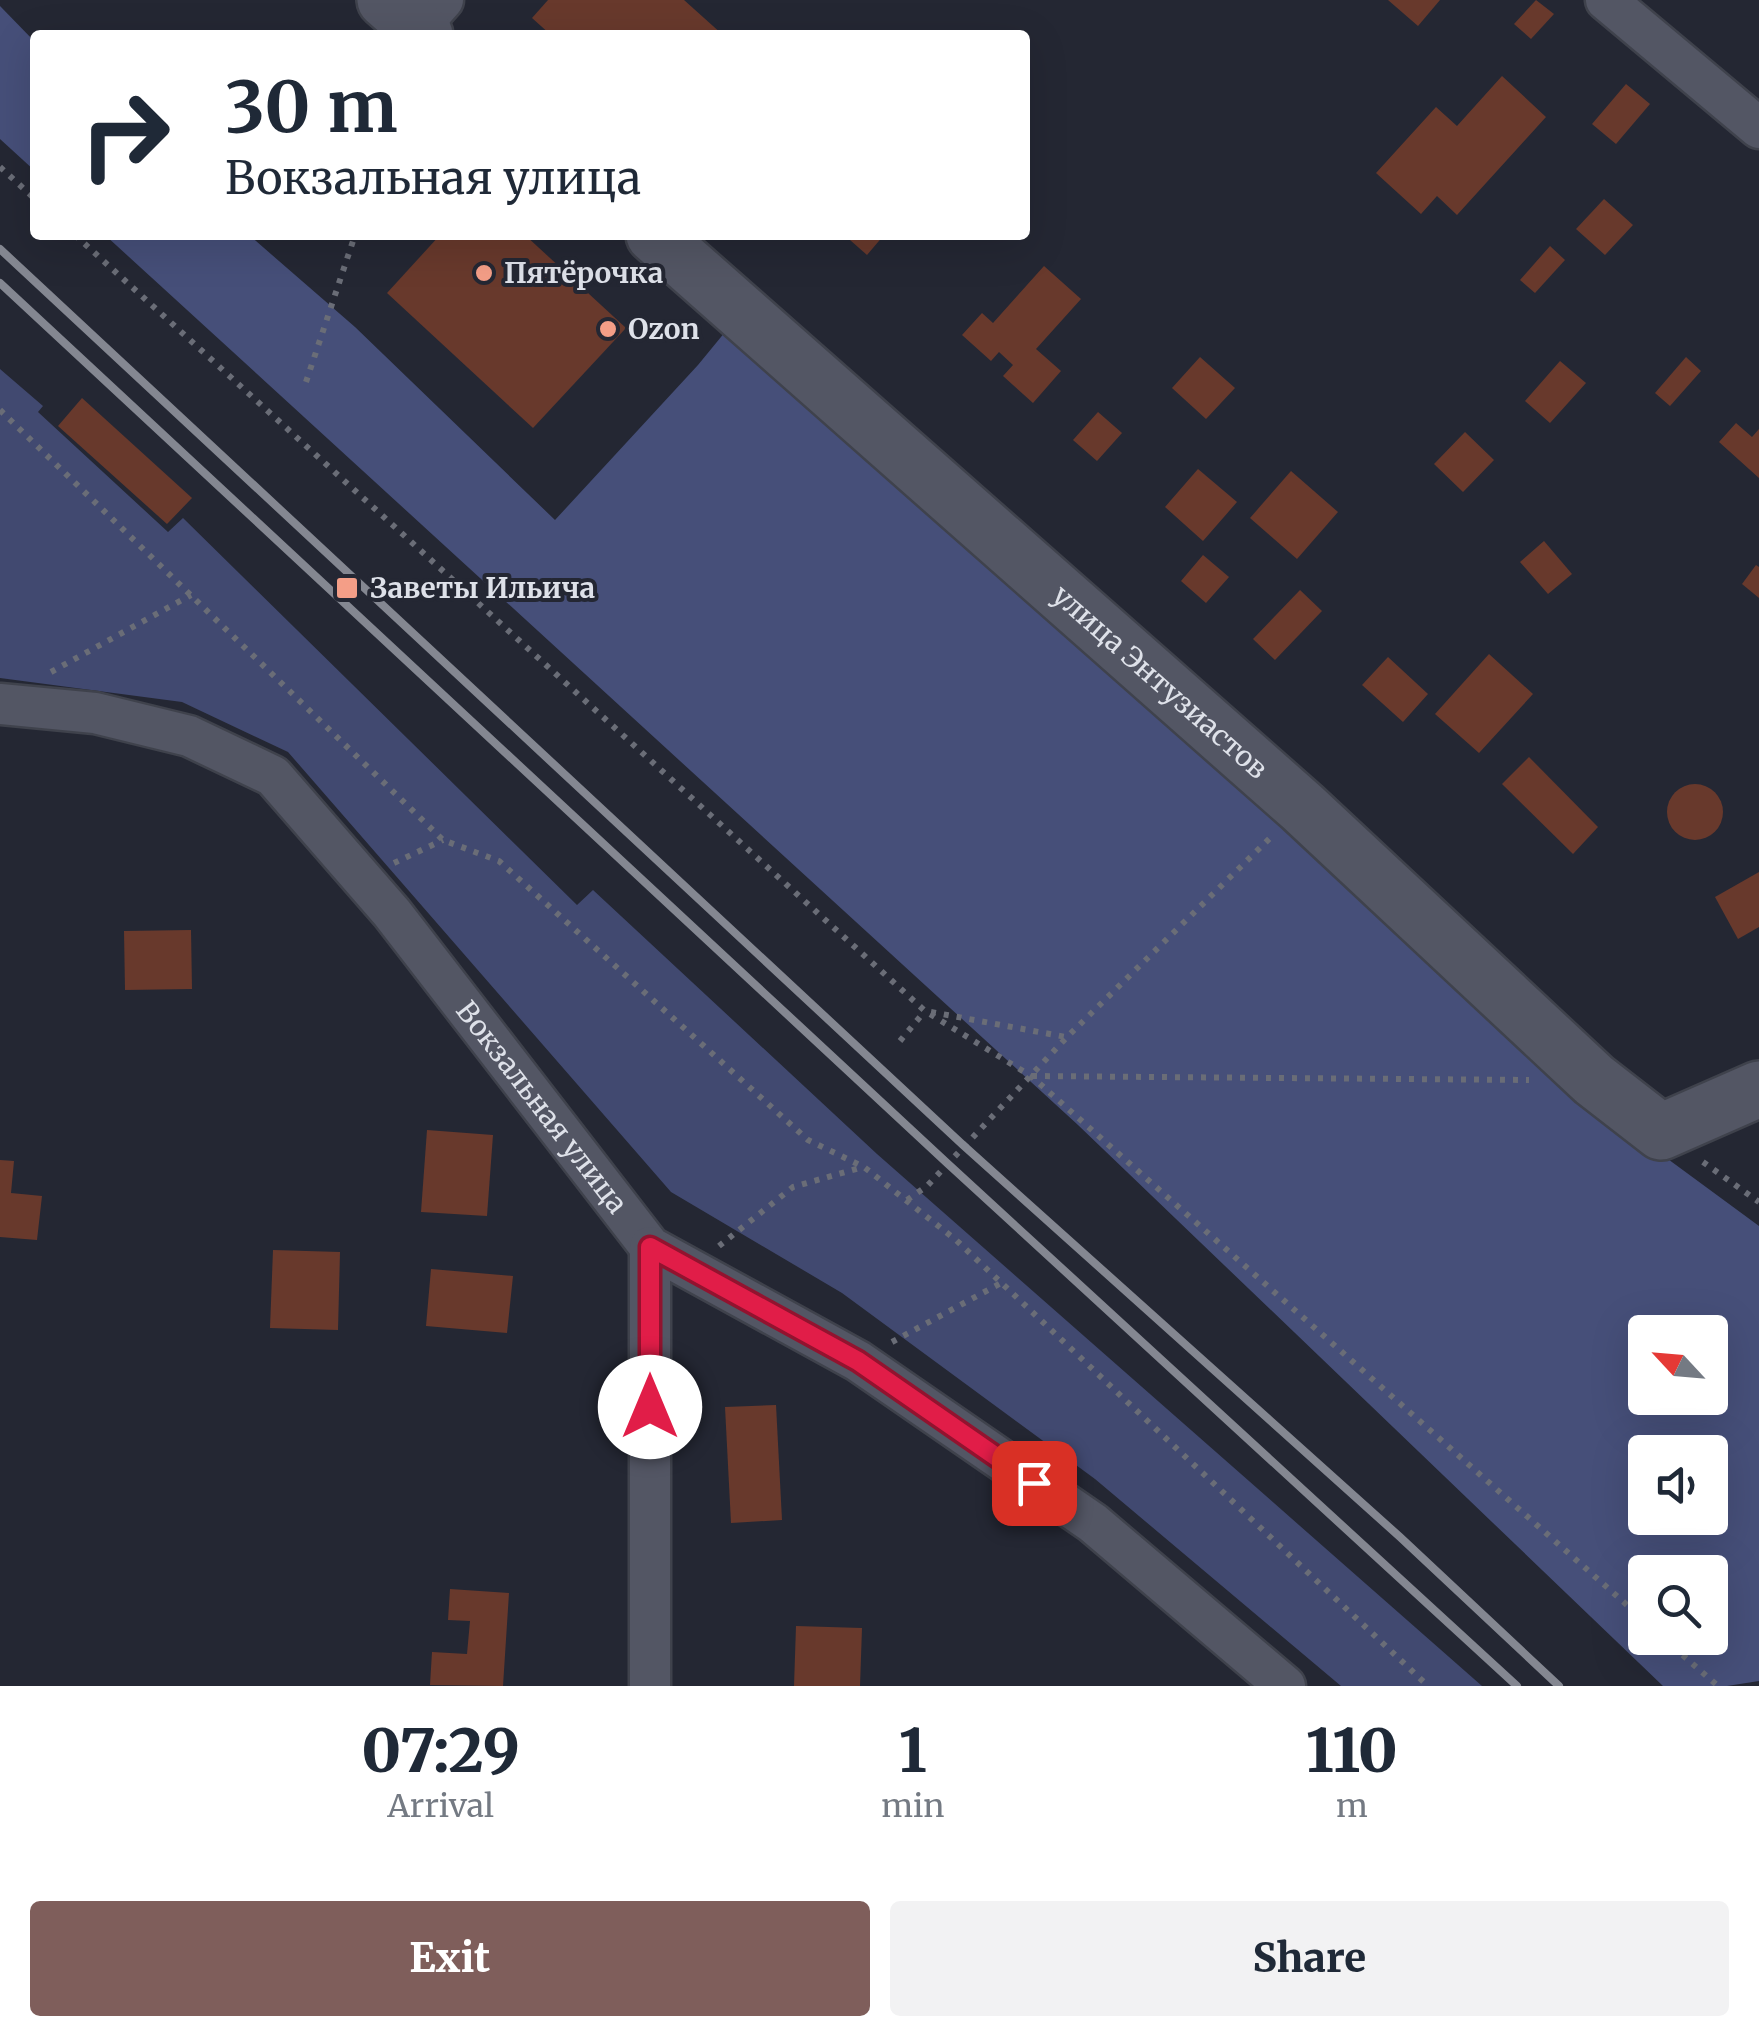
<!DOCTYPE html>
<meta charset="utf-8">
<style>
:root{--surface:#fff;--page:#f2f2f3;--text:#1f2937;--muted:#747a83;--accent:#7f5e5b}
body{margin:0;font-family:Merriweather,serif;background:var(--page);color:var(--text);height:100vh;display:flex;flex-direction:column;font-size:38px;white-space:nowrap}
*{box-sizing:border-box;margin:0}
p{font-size:32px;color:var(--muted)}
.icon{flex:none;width:55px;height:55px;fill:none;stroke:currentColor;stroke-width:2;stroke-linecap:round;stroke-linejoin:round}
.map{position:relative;height:1686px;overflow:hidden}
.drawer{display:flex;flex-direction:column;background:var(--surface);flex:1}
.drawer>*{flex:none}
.guide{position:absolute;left:30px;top:30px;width:1000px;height:210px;border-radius:10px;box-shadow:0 10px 40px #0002;background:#fff;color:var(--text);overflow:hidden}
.needle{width:65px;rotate:296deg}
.tools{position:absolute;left:1628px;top:1315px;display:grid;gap:20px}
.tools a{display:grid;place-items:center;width:100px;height:100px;border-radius:10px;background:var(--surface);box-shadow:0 10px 40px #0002;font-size:50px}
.pin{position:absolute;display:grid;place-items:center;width:85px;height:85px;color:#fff;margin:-42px;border-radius:20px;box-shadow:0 5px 15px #0006}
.me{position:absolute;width:110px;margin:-55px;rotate:0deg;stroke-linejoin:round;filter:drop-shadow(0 0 8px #0008)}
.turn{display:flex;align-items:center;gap:35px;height:210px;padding:0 30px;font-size:45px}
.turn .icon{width:130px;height:130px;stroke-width:2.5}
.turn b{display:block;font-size:70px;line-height:85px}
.eta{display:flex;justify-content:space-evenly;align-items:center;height:170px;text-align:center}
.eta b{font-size:60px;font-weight:800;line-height:70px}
.primary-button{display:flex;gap:20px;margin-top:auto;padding:20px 30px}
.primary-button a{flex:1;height:115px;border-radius:10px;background:var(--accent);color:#fff;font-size:40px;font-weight:800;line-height:115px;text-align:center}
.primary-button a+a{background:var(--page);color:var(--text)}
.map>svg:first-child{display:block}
.green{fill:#414970}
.forest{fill:#464f79;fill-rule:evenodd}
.building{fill:#68392c}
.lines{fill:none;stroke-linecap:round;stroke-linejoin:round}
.street-casing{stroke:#3f424c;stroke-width:45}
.secondary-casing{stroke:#3f424c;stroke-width:60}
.path{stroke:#6a6d77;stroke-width:6;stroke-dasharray:5 8;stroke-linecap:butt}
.street{stroke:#535664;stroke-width:40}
.secondary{stroke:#535664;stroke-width:55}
.rail{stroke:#848791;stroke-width:8}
.route-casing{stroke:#92132f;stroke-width:25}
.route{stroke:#e11d48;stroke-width:18}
.poi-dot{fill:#f49e87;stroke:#242733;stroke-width:4}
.labels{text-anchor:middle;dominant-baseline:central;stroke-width:8;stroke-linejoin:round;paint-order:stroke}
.poi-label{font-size:28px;font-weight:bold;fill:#dee1e9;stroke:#242733;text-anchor:start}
.street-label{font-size:28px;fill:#dee1e9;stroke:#242733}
</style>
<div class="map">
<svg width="1759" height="1686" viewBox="0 0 1759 1686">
<rect width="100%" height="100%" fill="#242733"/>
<path class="green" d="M0,369L43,406L38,412L168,532L183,518L577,905L593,890L877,1154L1482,1686H1341L1095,1479L842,1293L671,1192L288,752L182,702L0,678Z"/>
<g class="forest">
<path d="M0,6L35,42V171L0,139Z"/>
<path d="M105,235H249L355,327L555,520L698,365L730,326L1642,1140L1759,1226V1681L1727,1686H1663L1078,1125ZM1645,1332H1710V1398H1645ZM1645,1452H1710V1518H1645ZM1645,1572H1710V1638H1645Z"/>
</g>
<g class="building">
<path d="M548,0H684L723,35H551L532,18Z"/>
<path d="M1388,0H1440L1418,26Z"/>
<path d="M1536,0L1554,14L1531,39L1514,24Z"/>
<path d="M1502,76L1546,117L1457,215L1437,196L1421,214L1376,173L1436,107L1457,126Z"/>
<path d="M1626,84L1650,104L1616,144L1592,124Z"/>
<path d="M1604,199L1633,225L1605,255L1576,229Z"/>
<path d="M440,235H525L626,328L533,428L387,293Z"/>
<path d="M854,235H884L867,255L850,240Z"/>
<path d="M1550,246L1565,260L1535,293L1520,280Z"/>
<path d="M1044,266L1081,299L1036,349L1061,371L1033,403L1003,376L1013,365L999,352L991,361L962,335L982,313L993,323Z"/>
<path d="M1200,357L1235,388L1206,419L1172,388Z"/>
<path d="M1686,357L1701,371L1670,406L1655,393Z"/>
<path d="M1560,361L1586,383L1550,423L1525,401Z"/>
<path d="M82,398L192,498L167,524L58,426Z"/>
<path d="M1098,412L1122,433L1097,461L1073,440Z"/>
<path d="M1736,423L1752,437L1759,429V478L1719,442Z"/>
<path d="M1465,432L1494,460L1463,492L1434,464Z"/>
<path d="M1198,469L1237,502L1203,541L1165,507Z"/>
<path d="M1291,471L1338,512L1297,559L1250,518Z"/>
<path d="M1544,541L1572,574L1548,594L1520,562Z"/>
<path d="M1203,555L1229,577L1206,603L1181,581Z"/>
<path d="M1756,565L1759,567V598L1742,584Z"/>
<path d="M1300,590L1322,611L1275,660L1253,639Z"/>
<path d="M1489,654L1533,694L1479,753L1435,714Z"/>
<path d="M1388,657L1428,694L1403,722L1362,685Z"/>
<path d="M1529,757L1598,827L1573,854L1502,784Z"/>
<circle cx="1695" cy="812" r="28"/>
<path d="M1759,872V927L1738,939L1715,897Z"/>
<path d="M191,930L192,989L125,990L124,931Z"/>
<path d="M427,1130L493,1135L487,1216L421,1212Z"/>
<path d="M0,1160L14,1161L11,1193L42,1196L37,1240L0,1237Z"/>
<path d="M273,1250L340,1252L338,1330L270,1328Z"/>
<path d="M431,1269L513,1276L507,1333L426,1326Z"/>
<path d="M776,1405L782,1520L731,1523L725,1407Z"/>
<path d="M450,1589L509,1593L503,1686L430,1685L432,1652L467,1654L470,1621L448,1620Z"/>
<path d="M796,1626L862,1628L860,1686H794Z"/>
</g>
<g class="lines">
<defs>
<g id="street">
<path d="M1606,0L1759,128"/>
<path d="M418,28L443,0"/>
<path id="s1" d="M0,704L95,713L189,736L273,776L392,913L650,1247L858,1361L1093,1523L1285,1686"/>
<path d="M650,1686V1247"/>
</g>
<g id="secondary">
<path d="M385,0L425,35"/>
<path id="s2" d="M654,235L1302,807L1594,1080L1661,1132L1759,1089"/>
</g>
</defs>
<use href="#street" class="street-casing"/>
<use href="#secondary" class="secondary-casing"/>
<g class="path">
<path d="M0,167L35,199"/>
<path d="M75,235L925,1011L1031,1076L1645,1621"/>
<path d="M306,382L355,235"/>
<path d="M0,410L443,840L499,861L808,1140L864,1167L956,1240L1428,1686"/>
<path d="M51,672L191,595"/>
<path d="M394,863L443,840"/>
<path d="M931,1012L1066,1037"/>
<path d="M900,1041L925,1011"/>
<path d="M1032,1076L1529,1080"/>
<path d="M1703,1162L1759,1202"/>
<path d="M907,1200L927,1186L1067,1037L1270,838"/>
<path d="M719,1246L793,1187L863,1167"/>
<path d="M892,1342L1001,1283"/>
<path d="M1663,1638L1718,1686"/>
</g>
<use href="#street" class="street"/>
<use href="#secondary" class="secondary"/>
<g class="rail">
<path d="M0,249L963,1145L1400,1537L1559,1686"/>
<path d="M0,283L947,1163L1517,1686"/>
</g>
</g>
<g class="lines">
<defs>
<path id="route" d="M650,1407V1247L858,1361L1034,1483"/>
</defs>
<use href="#route" class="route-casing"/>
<use href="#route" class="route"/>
</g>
<g class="poi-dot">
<circle cx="484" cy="273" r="10"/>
<circle cx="608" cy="329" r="10"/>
<rect x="335" y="576" width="24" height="24" rx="5"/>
</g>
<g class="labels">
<g class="poi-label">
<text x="504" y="273">Пятёрочка</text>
<text x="628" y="329">Ozon</text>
<text x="370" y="588">Заветы Ильича</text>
</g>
<g class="street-label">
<text stroke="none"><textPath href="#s2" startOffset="675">улица Энтузиастов</textPath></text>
<text stroke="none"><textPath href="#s1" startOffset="712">Вокзальная улица</textPath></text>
</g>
</g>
</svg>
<div class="tools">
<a><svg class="needle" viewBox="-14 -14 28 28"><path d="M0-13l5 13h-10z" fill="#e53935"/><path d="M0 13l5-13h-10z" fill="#747a83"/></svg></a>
<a><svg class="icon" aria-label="sound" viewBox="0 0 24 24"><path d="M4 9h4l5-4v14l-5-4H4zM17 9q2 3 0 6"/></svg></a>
<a><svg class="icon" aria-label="search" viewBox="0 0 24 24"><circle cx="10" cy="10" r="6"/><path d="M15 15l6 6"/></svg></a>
</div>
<div class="pin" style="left:1034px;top:1483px;background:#d93025"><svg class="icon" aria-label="arrive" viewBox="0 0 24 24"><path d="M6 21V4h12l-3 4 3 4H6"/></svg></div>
<svg class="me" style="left:650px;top:1407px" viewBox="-20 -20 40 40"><circle r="19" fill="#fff"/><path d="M0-13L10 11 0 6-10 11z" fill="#e11d48"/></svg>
<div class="guide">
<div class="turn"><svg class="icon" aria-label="right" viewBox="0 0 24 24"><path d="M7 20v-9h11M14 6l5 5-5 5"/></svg><div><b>30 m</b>Вокзальная улица</div></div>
</div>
</div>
<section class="drawer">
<div class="eta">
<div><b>07:29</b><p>Arrival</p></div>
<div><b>1</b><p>min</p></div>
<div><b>110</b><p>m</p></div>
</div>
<div class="primary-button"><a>Exit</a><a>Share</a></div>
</section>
